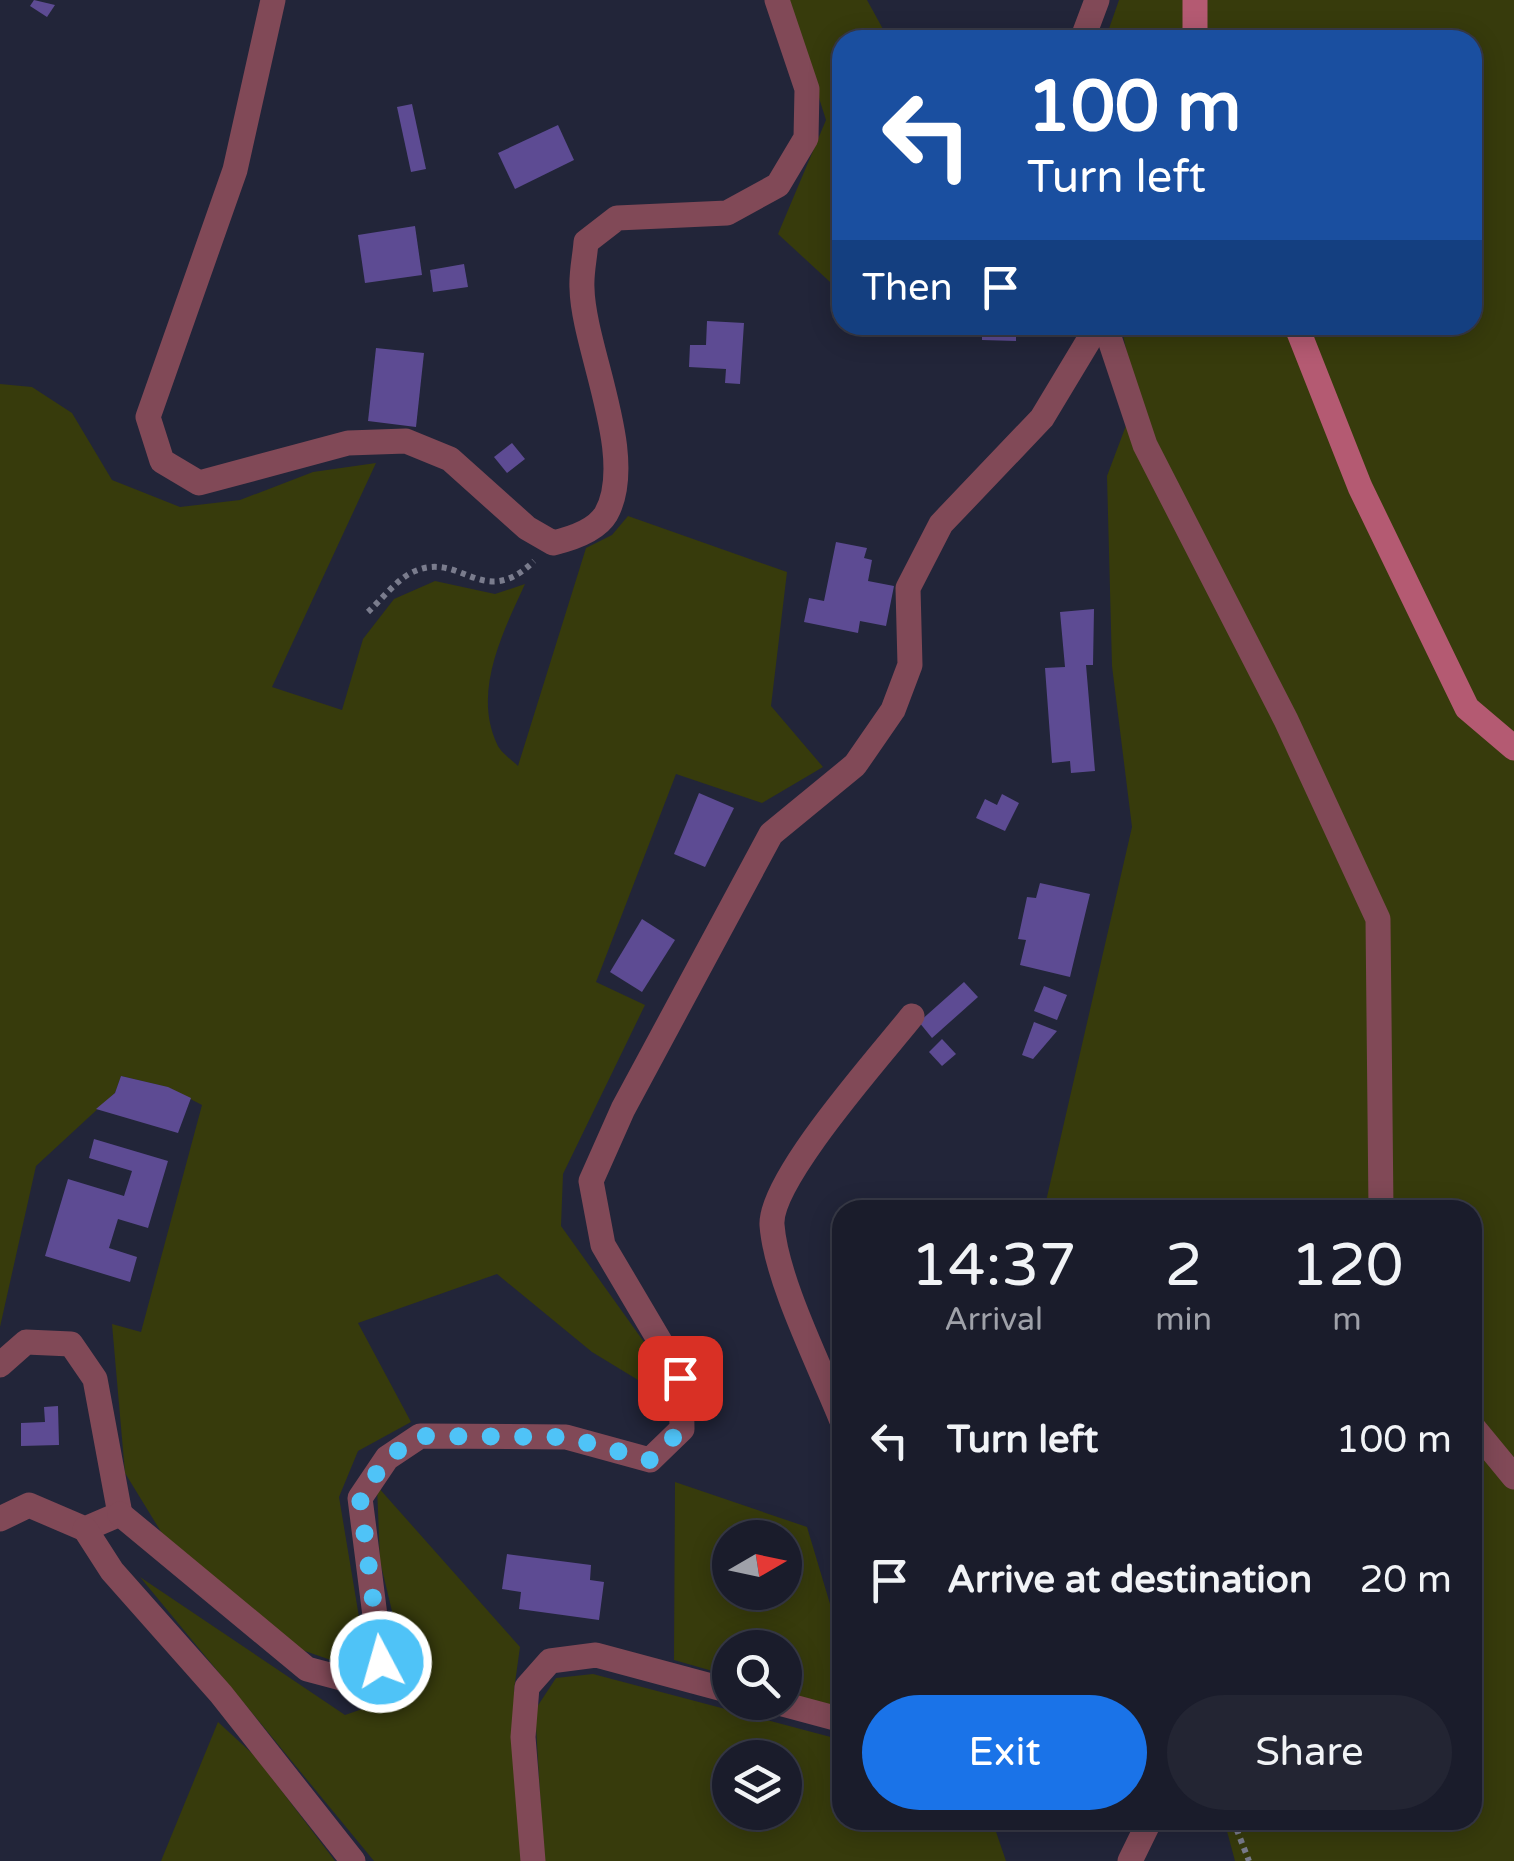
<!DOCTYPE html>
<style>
:root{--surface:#1a1c2b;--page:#232533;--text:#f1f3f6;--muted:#9fa1a9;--line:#383a47;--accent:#1a73e8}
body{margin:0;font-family:"Varela Round",sans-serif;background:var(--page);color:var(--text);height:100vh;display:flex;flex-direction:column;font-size:38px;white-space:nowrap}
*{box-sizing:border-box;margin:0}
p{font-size:32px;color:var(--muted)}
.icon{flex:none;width:55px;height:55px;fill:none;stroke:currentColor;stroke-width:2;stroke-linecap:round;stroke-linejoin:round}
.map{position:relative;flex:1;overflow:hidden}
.drawer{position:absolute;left:832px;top:1200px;width:650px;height:630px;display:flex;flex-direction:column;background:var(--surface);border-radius:30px;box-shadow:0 5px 25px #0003,0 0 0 2px var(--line)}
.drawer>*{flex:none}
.top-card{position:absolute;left:832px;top:30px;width:650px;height:305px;border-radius:30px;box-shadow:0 5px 25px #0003,0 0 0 2px var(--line);background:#1a4fa0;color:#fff;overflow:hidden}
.needle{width:65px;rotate:81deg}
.controls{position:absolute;left:712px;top:1520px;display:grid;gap:20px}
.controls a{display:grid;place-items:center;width:90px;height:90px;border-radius:50%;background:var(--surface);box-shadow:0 5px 25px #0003,0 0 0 2px var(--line);font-size:50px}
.pin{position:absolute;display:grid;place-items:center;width:85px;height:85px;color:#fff;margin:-42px;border-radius:20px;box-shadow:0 5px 15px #0006}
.me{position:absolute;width:110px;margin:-55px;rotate:354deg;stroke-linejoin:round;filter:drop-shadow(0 0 8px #0008)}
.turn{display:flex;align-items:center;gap:35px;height:210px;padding:0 30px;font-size:45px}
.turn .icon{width:130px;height:130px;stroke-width:2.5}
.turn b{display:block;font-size:70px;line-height:85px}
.then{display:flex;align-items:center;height:95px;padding:0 30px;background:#0003;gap:20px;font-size:38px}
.eta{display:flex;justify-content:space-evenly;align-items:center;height:170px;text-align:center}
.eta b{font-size:60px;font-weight:600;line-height:70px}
.cta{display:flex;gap:20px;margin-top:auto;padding:20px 30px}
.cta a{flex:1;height:115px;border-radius:60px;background:var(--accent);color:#fff;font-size:40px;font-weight:600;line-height:115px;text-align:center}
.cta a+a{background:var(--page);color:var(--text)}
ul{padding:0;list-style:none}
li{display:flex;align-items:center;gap:30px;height:140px;padding:0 30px}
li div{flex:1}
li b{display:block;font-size:38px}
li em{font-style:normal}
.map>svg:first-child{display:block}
.green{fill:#373b0c;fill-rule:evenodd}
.building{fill:#5d4b93}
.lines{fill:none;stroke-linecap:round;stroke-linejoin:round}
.path{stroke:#7a7c8d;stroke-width:6;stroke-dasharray:5 5;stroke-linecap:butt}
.minor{stroke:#814957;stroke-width:25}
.secondary{stroke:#b45a72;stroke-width:25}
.route{stroke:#4fc3f7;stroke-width:18;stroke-dasharray:0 32.4}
</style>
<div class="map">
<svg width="1514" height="1861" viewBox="0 0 1514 1861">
<rect width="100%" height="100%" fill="#222539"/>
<g class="green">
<path d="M788,0H867L889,40H842V293L778,234L826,120Z"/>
<path d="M1119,0H1514V1861H1235L1224,1820H1472V1210H1044L1132,827L1112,666L1107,476L1136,399L1121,325H1472V40H1105Z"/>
<path d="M0,384L32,387L72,413L112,480L180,507L240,500L313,472L376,463L272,687L342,710L363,639L394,599L435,581L495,594L525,584C504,630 472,691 497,744C500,752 512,760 518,766L586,548L612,535L628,516L787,572L771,706L823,767L762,803L676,774L596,982L645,1005L563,1174L561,1226L644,1342L658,1376L638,1380L592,1352L497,1274L358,1323L411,1422L358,1451L339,1497L366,1659L348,1666L302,1650L163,1535L125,1473L112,1324L141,1332L202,1105L167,1087L121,1076L115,1093L36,1166L0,1327Z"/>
<path d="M675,1482L807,1527L842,1644V1710L785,1693V1648H730V1676L674,1660ZM730,1538H785V1592H730Z"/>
<path d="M377,1486L520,1647L514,1690L526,1861H374L140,1577L345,1715L397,1697L402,1653L380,1561Z"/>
<path d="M593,1674L842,1740V1820H992L1006,1861H544L535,1710L556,1678ZM730,1758H785V1812H730Z"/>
<path d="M218,1722L256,1757L335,1861H161Z"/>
</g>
<g class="building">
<path d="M34,0L55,5L47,17L30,6Z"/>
<path d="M412,104L426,169L411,172L397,107Z"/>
<path d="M558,125L574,160L515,189L498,153Z"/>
<path d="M415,226L422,275L365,283L358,235Z"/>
<path d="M464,264L468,287L433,292L430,270Z"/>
<path d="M707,321L744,323L740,384L725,383L726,369L689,367L690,345H706Z"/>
<path d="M982,325H1028V330H1016V341L982,340Z"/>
<path d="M376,348L424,353L416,427L368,421Z"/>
<path d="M512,443L525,459L507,473L494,457Z"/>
<path d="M836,542L867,548L864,558L872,560L868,581L894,586L886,626L860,621L858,633L804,622L809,598L824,601Z"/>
<path d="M1094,609L1093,665H1086L1095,771L1071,773L1070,761L1052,763L1045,668L1065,667L1060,612Z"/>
<path d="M699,793L734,808L705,867L674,854Z"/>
<path d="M1002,794L1019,803L1005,831L976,818L985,799L997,805Z"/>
<path d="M1040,883L1090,894L1070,977L1020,965L1026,940L1018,939L1027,897L1036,898Z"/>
<path d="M642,919L675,940L642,992L610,972Z"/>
<path d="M964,982L978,997L932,1038L919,1022Z"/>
<path d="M1044,986L1067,995L1057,1020L1034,1011Z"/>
<path d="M1034,1022L1057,1031L1033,1059L1022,1055Z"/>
<path d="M942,1039L956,1054L942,1066L929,1052Z"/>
<path d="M121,1076L168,1087L191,1098L178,1133L96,1109L115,1093Z"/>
<path d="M94,1139L168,1161L148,1228L118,1219L109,1248L137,1257L130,1282L45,1256L68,1179L124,1196L132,1171L89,1158Z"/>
<path d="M58,1406L59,1445L21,1446V1423L45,1422L44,1407Z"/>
<path d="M507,1554L591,1565L590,1580L604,1582L599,1620L519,1609L521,1592L502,1589Z"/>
</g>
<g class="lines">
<g class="path">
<path d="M368,612C380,601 395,582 409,574C460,546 481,613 534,561"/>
<path d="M1233,1820L1249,1861"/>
</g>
<g class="minor">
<path d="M273,0L235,170L148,417L162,461L199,483L348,443L406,441L450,459L527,528L553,543C570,539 596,531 606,514C638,457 583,348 582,288C581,273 585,257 586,242L617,218L727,213L778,185L806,138L807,89L777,0"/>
<path d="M1082,40L1097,0"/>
<path d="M1105,325L1145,445L1286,720L1378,919L1381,1210"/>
<path d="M0,1365L26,1342L71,1344L95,1379L120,1514L85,1529L29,1505L0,1519"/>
<path d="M842,1421C821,1368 776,1280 772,1225C769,1180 881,1055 912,1016"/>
<path d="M1472,1426L1514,1477"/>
<path d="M120,1514L307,1669L356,1682L381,1663L360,1498L387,1458L420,1436L566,1437L650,1460L682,1429L681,1377L603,1245L591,1181L623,1109L771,834L855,765L893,710L910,665L908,588L941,524L1042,418L1098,325"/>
<path d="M85,1529L112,1571L221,1694L353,1861"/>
<path d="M775,1702L842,1720"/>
<path d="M533,1861L523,1737L527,1687L550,1661L596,1655L730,1691"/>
<path d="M1130,1861L1150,1820"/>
</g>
<g class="secondary">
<path d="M1195,40V0"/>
<path d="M1296,325L1360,487L1467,708L1514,748"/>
</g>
</g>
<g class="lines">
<path class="route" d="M381,1662L360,1498L387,1458L420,1436L566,1437L650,1460L682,1429L680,1378"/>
</g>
</svg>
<div class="controls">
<a><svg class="needle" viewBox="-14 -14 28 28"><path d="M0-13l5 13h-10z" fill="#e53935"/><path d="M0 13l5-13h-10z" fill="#9fa1a9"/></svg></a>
<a><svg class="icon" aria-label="search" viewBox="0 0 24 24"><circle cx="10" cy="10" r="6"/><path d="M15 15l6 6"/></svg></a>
<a><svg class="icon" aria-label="layers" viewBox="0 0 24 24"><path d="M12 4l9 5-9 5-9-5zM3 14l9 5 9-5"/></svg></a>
</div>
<div class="pin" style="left:680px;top:1378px;background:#d93025"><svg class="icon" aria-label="arrive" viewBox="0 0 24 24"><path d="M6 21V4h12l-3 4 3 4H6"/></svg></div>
<svg class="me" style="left:381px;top:1662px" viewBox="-20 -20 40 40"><circle r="17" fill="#4fc3f7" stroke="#fff" stroke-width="3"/><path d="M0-11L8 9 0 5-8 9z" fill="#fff"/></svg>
<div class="top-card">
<div class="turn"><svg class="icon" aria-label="left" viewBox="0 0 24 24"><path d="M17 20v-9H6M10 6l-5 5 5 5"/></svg><div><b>100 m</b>Turn left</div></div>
<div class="then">Then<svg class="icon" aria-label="arrive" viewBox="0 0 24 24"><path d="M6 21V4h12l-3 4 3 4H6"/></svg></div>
</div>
<section class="drawer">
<div class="eta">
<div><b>14:37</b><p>Arrival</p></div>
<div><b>2</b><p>min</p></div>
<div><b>120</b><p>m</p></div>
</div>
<ul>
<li><svg class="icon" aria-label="left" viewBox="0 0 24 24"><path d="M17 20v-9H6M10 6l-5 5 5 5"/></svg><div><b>Turn left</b></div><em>100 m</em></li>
<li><svg class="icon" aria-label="arrive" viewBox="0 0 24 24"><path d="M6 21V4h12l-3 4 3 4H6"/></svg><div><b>Arrive at destination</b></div><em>20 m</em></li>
</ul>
<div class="cta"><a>Exit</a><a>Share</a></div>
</section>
</div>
